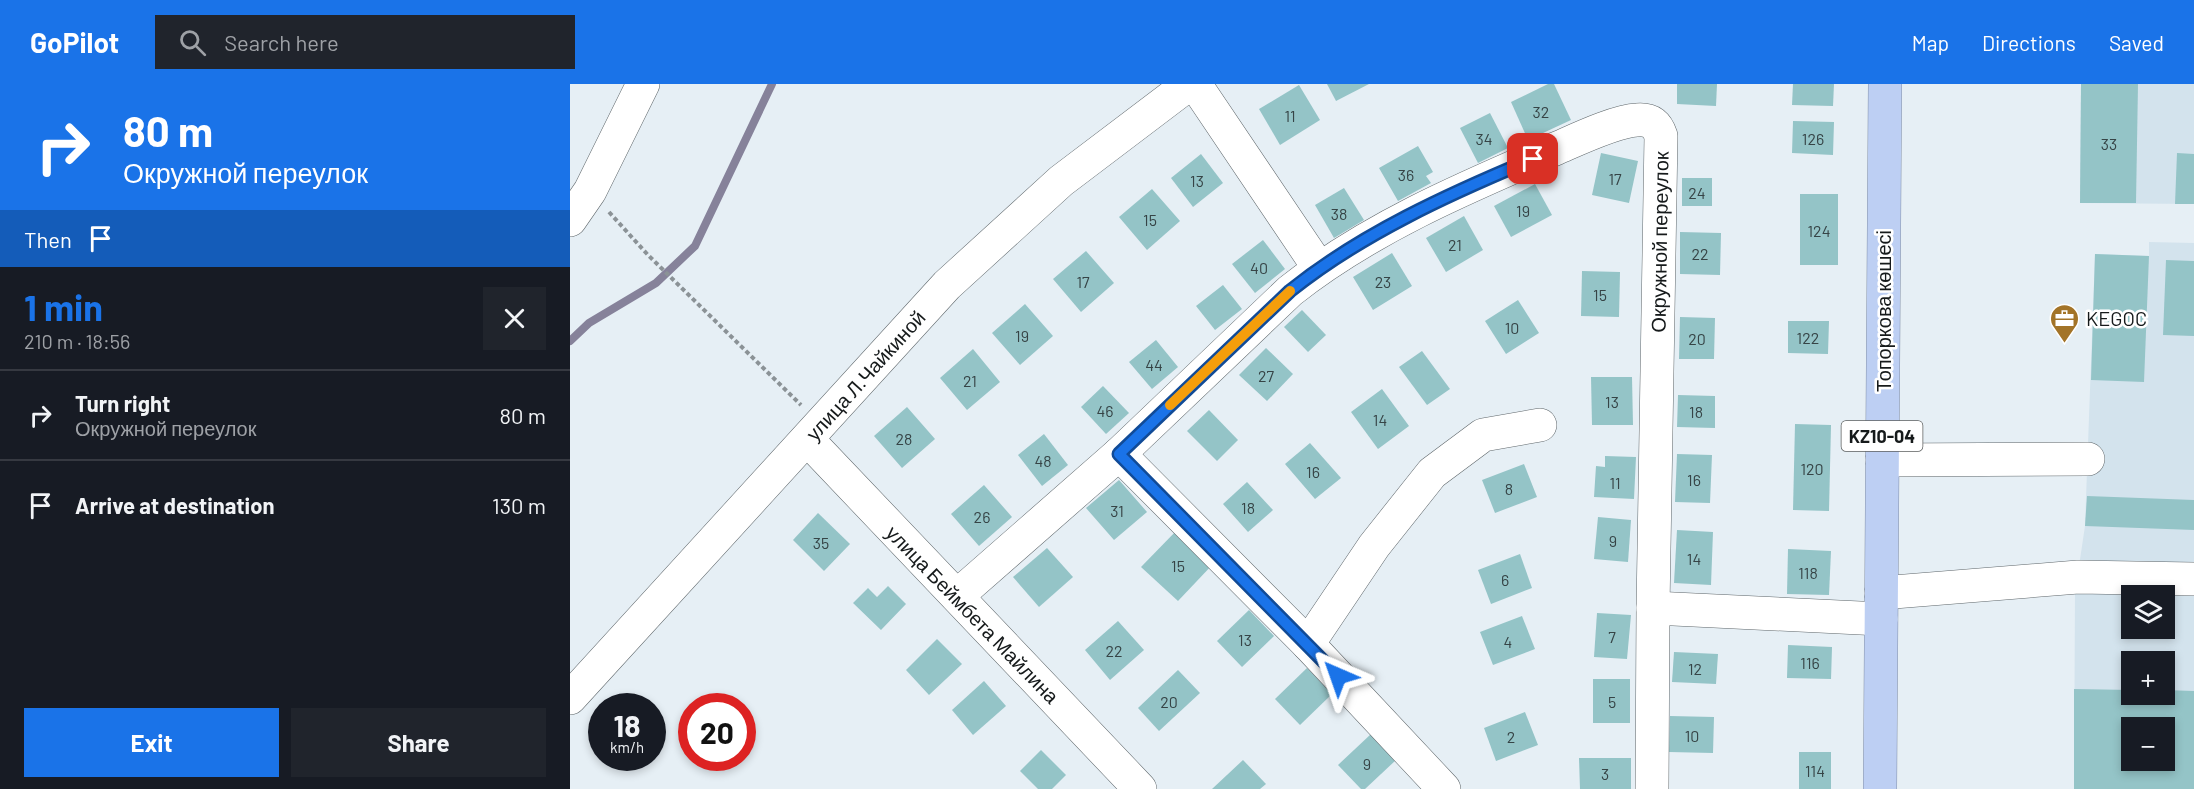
<!DOCTYPE html>
<meta charset="utf-8">
<style>
:root{--surface:#171b24;--page:#20242c;--text:#f1f3f6;--muted:#9ea1a6;--line:#363941;--accent:#1a73e8}
body{margin:0;font-family:Barlow,sans-serif;background:var(--page);color:var(--text);height:100vh;display:flex;flex-direction:column;font-size:22px;white-space:nowrap}
*{box-sizing:border-box;margin:0}
p{font-size:20px;color:var(--muted)}
.icon{flex:none;width:33px;height:33px;fill:none;stroke:currentColor;stroke-width:2;stroke-linecap:round;stroke-linejoin:round}
.map{position:relative;flex:1;overflow:hidden}
.side{display:flex;flex-direction:column;background:var(--surface);width:570px}
.side>*{flex:none}
.guide{background:#1a73e8;color:#fff;overflow:hidden}
.fabs{position:absolute;left:1551px;top:501px;display:grid;gap:12px}
.fabs a{display:grid;place-items:center;width:54px;height:54px;border-radius:0px;background:var(--surface);box-shadow:0 3px 9px #0003;font-size:30px}
.speed{position:absolute;left:18px;top:609px;display:flex;gap:12px;font-size:30px;font-weight:700;text-align:center}
.speed>*{display:grid;place-content:center;width:78px;height:78px;border-radius:50%;background:var(--surface);box-shadow:0 3px 9px #0003;line-height:1}
.speed small{font-size:15px;font-weight:400}
.speed .limit{border:9px solid #d22;background:#fff;color:#111}
.pin{position:absolute;display:grid;place-items:center;width:51px;height:51px;color:#fff;margin:-26px;border-radius:12px;box-shadow:0 3px 9px #0006}
.me{position:absolute;width:66px;margin:-33px;rotate:317deg;stroke-linejoin:round;filter:drop-shadow(0 0 4px #0008)}
.turn{display:flex;align-items:center;gap:21px;height:126px;padding:0 24px;font-size:27px}
.turn .icon{width:78px;height:78px;stroke-width:2.5}
.turn b{display:block;font-size:42px;line-height:51px}
.then{display:flex;align-items:center;height:57px;padding:0 24px;background:#0003;gap:12px;font-size:22px}
.round{display:grid;place-items:center;flex:none;width:63px;height:63px;border-radius:0px;background:var(--page)}
.overview{display:flex;align-items:center;justify-content:space-between;height:102px;padding:0 24px}
h1{font-size:36px;font-weight:700;line-height:45px;color:var(--accent)}
.button{display:flex;gap:12px;margin-top:auto;padding:12px 24px}
.button a{flex:1;height:69px;border-radius:0px;background:var(--accent);color:#fff;font-size:24px;font-weight:700;line-height:69px;text-align:center}
.button a+a{background:var(--page);color:var(--text)}
ul{padding:0;list-style:none}
li{display:flex;align-items:center;gap:18px;height:90px;padding:0 24px;border-top:2px solid var(--line)}
li div{flex:1}
li b{display:block;font-size:22px}
li em{font-style:normal}
header{display:flex;align-items:center;gap:36px;box-sizing:border-box;height:84px;padding:0 30px;background:var(--accent);color:#fff}
header strong{font-size:28px}
nav{display:flex;gap:33px;margin-inline-start:auto;font-size:21px}
.search{width:420px;height:54px;background:var(--page);display:flex;align-items:center;gap:15px;box-sizing:border-box;padding:0 21px;border-radius:0px;color:var(--muted);font-size:22px}
main{display:flex;flex:1;min-height:0}
.map>svg:first-child{display:block}
.built{fill:#d3e3ed;fill-rule:evenodd}
.lines{fill:none;stroke-linecap:round;stroke-linejoin:round}
.stream{stroke:#86829a;stroke-width:8}
.building{fill:#94c4c7;fill-rule:evenodd}
.minor-casing{stroke:#5f676b;stroke-width:34}
.highway-casing{stroke:#8390a7;stroke-width:34}
.path{stroke:#8b9296;stroke-width:4;stroke-dasharray:4.5 3;stroke-linecap:butt}
.minor{stroke:#fff;stroke-width:33}
.highway{stroke:#bdcff3;stroke-width:33}
.route-casing{stroke:#114b97;stroke-width:15}
.route{stroke:#1a73e8;stroke-width:10}
.slow{stroke:#f59e0b;stroke-width:10}
.labels{text-anchor:middle;dominant-baseline:central;stroke-width:5;stroke-linejoin:round;paint-order:stroke}
.number-label{font-size:16px;fill:#364446}
.shield{fill:#fff;stroke:#5c5f5f;stroke-width:1.5}
.shield-label{font-size:18px;font-weight:bold;fill:#161a1b}
.street-label{font-size:20px;fill:#161a1b;stroke:#fff}
.poi-label{font-size:20px;fill:#161a1b;stroke:#fff;text-anchor:start}
</style>
<header>
<strong>GoPilot</strong>
<div class="search"><svg class="icon" aria-label="search" viewBox="0 0 24 24"><circle cx="10" cy="10" r="6"/><path d="M15 15l6 6"/></svg>Search here</div>
<nav><a>Map</a><a>Directions</a><a>Saved</a></nav>
</header>
<main>
<section class="side">
<div class="guide">
<div class="turn"><svg class="icon" aria-label="right" viewBox="0 0 24 24"><path d="M7 20v-9h11M14 6l5 5-5 5"/></svg><div><b>80 m</b>Окружной переулок</div></div>
<div class="then">Then<svg class="icon" aria-label="arrive" viewBox="0 0 24 24"><path d="M6 21V4h12l-3 4 3 4H6"/></svg></div>
</div>
<div class="overview"><div><h1>1 min</h1><p>210 m · 18:56</p></div><a class="round"><svg class="icon" aria-label="close" viewBox="0 0 24 24"><path d="M6 6l12 12M18 6L6 18"/></svg></a></div>
<ul>
<li><svg class="icon" aria-label="right" viewBox="0 0 24 24"><path d="M7 20v-9h11M14 6l5 5-5 5"/></svg><div><b>Turn right</b><p>Окружной переулок</p></div><em>80 m</em></li>
<li><svg class="icon" aria-label="arrive" viewBox="0 0 24 24"><path d="M6 21V4h12l-3 4 3 4H6"/></svg><div><b>Arrive at destination</b></div><em>130 m</em></li>
</ul>
<div class="button"><a>Exit</a><a>Share</a></div>
</section>
<div class="map">
<svg width="1624" height="705" viewBox="0 0 1624 705">
<rect width="100%" height="100%" fill="#e6eff5"/>
<g class="built">
<path d="M1511,0H1624V120L1510,119Z"/>
<path d="M1579,158L1624,159V705H1504L1505,509L1515,442L1525,170L1579,172ZM1562,512H1594V544H1562ZM1562,578H1594V610H1562ZM1562,644H1594V676H1562Z"/>
</g>
<g class="lines">
<path class="stream" d="M0,257L19,239L86,199L125,162L202,0"/>
</g>
<g class="building">
<path d="M757,0H799L766,17Z"/>
<path d="M978,0H984L1001,36L958,56L941,18Z"/>
<path d="M1107,0H1147L1146,22L1107,20Z"/>
<path d="M1223,0H1264L1263,22L1222,21Z"/>
<path d="M1511,0H1568L1566,119H1510Z"/>
<path d="M729,1L750,36L710,61L689,25Z"/>
<path d="M920,29L938,64L908,79L890,44Z"/>
<path d="M1223,37L1264,38L1263,71L1222,69Z"/>
<path d="M848,62L863,88L856,92L861,99L828,117L809,84Z"/>
<path d="M1031,69L1068,77L1059,119L1022,111Z"/>
<path d="M1607,69L1624,70V120H1605Z"/>
<path d="M631,70L653,99L623,123L601,94Z"/>
<rect x="1112" y="94" width="30" height="28"/>
<path d="M965,100L982,131L941,153L924,122Z"/>
<path d="M774,104L794,136L764,154L745,121Z"/>
<path d="M582,105L610,137L577,166L549,133Z"/>
<rect x="1230" y="110" width="38" height="71"/>
<path d="M894,132L913,166L876,188L856,154Z"/>
<path d="M1110,148L1151,149L1150,191L1110,190Z"/>
<path d="M693,156L715,185L685,209L662,180Z"/>
<path d="M516,167L544,199L511,228L483,195Z"/>
<path d="M822,169L842,202L803,226L783,193Z"/>
<path d="M1525,170L1579,172L1574,298L1521,296Z"/>
<path d="M1596,176L1624,177V252L1593,251Z"/>
<path d="M1012,187L1050,188L1049,233L1011,232Z"/>
<path d="M653,201L672,225L645,246L626,222Z"/>
<path d="M948,216L969,249L936,270L915,237Z"/>
<path d="M455,220L483,252L450,281L422,249Z"/>
<path d="M732,226L756,251L738,268L714,243Z"/>
<path d="M1110,233L1145,234L1144,275H1109Z"/>
<path d="M1218,237H1259L1258,270L1218,269Z"/>
<path d="M586,256L608,283L582,305L559,278Z"/>
<path d="M696,264L723,290L697,317L669,291Z"/>
<path d="M403,265L430,298L397,326L370,294Z"/>
<path d="M852,267L880,305L857,321L829,283Z"/>
<path d="M1021,293H1062L1063,341H1022Z"/>
<path d="M533,302L559,329L536,350L511,323Z"/>
<path d="M812,305L839,342L808,365L781,328Z"/>
<path d="M1108,311L1145,312V344L1107,343Z"/>
<path d="M337,323L365,355L332,384L304,352Z"/>
<path d="M639,326L668,356L647,377L617,347Z"/>
<path d="M1225,340L1261,341L1259,427L1223,426Z"/>
<path d="M474,350L498,381L472,402L448,371Z"/>
<path d="M740,359L771,394L745,415L715,380Z"/>
<path d="M1107,370L1142,371L1140,419L1105,418Z"/>
<path d="M1035,372L1066,373L1064,415L1024,413L1026,382L1035,383Z"/>
<path d="M954,380L967,413L925,429L912,396Z"/>
<path d="M549,396L577,428L544,456L516,424Z"/>
<path d="M677,398L703,426L678,448L653,420Z"/>
<path d="M414,401L442,433L409,462L381,430Z"/>
<path d="M1517,412L1624,416V446L1515,442Z"/>
<path d="M248,429L280,460L254,487L223,456Z"/>
<path d="M1028,433L1061,436L1058,478L1024,475Z"/>
<path d="M608,445L644,479L608,517L571,483Z"/>
<path d="M1107,446L1143,448L1141,501L1104,499Z"/>
<path d="M477,464L503,493L469,523L443,493Z"/>
<path d="M1218,465L1261,467L1259,511L1217,510Z"/>
<path d="M950,470L962,504L921,520L908,486Z"/>
<path d="M318,502L336,520L311,546L283,519L298,504L307,513Z"/>
<path d="M679,526L704,552L672,583L647,557Z"/>
<path d="M1027,529L1061,531L1057,575L1024,573Z"/>
<path d="M952,532L965,565L923,581L910,548Z"/>
<path d="M548,537L574,566L540,596L515,566Z"/>
<path d="M367,555L392,580L359,611L336,586Z"/>
<path d="M1218,561L1262,563L1261,595L1217,594Z"/>
<path d="M1104,568L1148,570L1146,600L1102,598Z"/>
<path d="M737,584L762,610L730,641L705,615Z"/>
<path d="M608,586L630,609L589,647L568,624Z"/>
<rect x="1023" y="595" width="37" height="44"/>
<path d="M414,597L436,622L403,651L382,626Z"/>
<path d="M1504,605L1562,606V610H1594V606L1624,607V705H1504ZM1562,644H1594V676H1562Z"/>
<path d="M955,628L968,661L926,677L914,644Z"/>
<path d="M1100,632L1144,633L1143,669L1099,668Z"/>
<path d="M801,650L826,676L795,705H791L768,681Z"/>
<path d="M471,666L496,691L482,705H468L450,687Z"/>
<rect x="1229" y="668" width="32" height="37"/>
<path d="M1009,674H1061V705H1010Z"/>
<path d="M673,676L696,700L690,705H642Z"/>
</g>
<g class="lines">
<defs>
<g id="minor">
<path d="M625,0L749,184"/>
<path d="M0,136L20,107L73,0"/>
<path d="M237,355L570,705"/>
<path d="M549,370L738,560L874,705"/>
<path d="M1312,376L1518,375"/>
<path d="M1311,509L1508,493L1624,495"/>
<path d="M387,512L549,370L720,207C798,145 894,104 985,65C1006,56 1045,37 1067,36C1080,35 1087,40 1091,52L1083,524L1082,705"/>
<path d="M1083,524L1311,535"/>
<path d="M738,560L804,462L862,389L913,351L970,341"/>
<path d="M0,614L377,201L491,97L619,0"/>
</g>
<path id="highway" d="M1310,705L1315,0"/>
</defs>
<use href="#minor" class="minor-casing"/>
<use href="#highway" class="highway-casing"/>
<path class="path" d="M39,128L78,171L231,321"/>
<use href="#minor" class="minor"/>
<use href="#highway" class="highway"/>
</g>
<g class="lines">
<defs>
<path id="route" d="M768,592L549,370L720,207C791,150 879,110 963,75"/>
</defs>
<use href="#route" class="route-casing"/>
<use href="#route" class="route"/>
<path class="slow" d="M600,321L720,207"/>
</g>
<defs>
<symbol id="office-pin" viewBox="-11 -11 22 30"><path d="M0 17L-7.5 6A9.5 9.5 0 1 1 7.5 6Z" fill="#a37428" stroke="#fff"/><path d="M-6-3h4V-5.5h4V-3h4V5H-6ZM-1-4.5V-3h2v-1.5ZM-6 0V1H6V0Z" fill="#fff"/></symbol>
</defs>
<g fill-rule="evenodd">
<use href="#office-pin" x="1478" y="218" width="33" height="45"/>
</g>
<g class="labels">
<g class="number-label">
<text x="971" y="27">32</text>
<text x="720" y="31">11</text>
<text x="914" y="54">34</text>
<text x="1243" y="54">126</text>
<text x="1539" y="59">33</text>
<text x="836" y="90">36</text>
<text x="1045" y="94">17</text>
<text x="627" y="96">13</text>
<text x="1127" y="108">24</text>
<text x="953" y="126">19</text>
<text x="769" y="129">38</text>
<text x="580" y="135">15</text>
<text x="1249" y="146">124</text>
<text x="885" y="160">21</text>
<text x="1130" y="169">22</text>
<text x="689" y="183">40</text>
<text x="513" y="197">17</text>
<text x="813" y="197">23</text>
<text x="1030" y="210">15</text>
<text x="942" y="243">10</text>
<text x="452" y="251">19</text>
<text x="1238" y="253">122</text>
<text x="1127" y="254">20</text>
<text x="584" y="280">44</text>
<text x="696" y="291">27</text>
<text x="400" y="296">21</text>
<text x="1042" y="317">13</text>
<text x="535" y="326">46</text>
<text x="1126" y="327">18</text>
<text x="810" y="335">14</text>
<text x="334" y="354">28</text>
<text x="473" y="376">48</text>
<text x="1242" y="384">120</text>
<text x="743" y="387">16</text>
<text x="1124" y="395">16</text>
<text x="1045" y="398">11</text>
<text x="939" y="404">8</text>
<text x="678" y="423">18</text>
<text x="547" y="426">31</text>
<text x="412" y="432">26</text>
<text x="1043" y="456">9</text>
<text x="251" y="458">35</text>
<text x="1124" y="474">14</text>
<text x="608" y="481">15</text>
<text x="1238" y="488">118</text>
<text x="935" y="495">6</text>
<text x="1042" y="552">7</text>
<text x="675" y="555">13</text>
<text x="938" y="557">4</text>
<text x="544" y="566">22</text>
<text x="1240" y="578">116</text>
<text x="1125" y="584">12</text>
<text x="599" y="617">20</text>
<text x="1042" y="617">5</text>
<text x="1122" y="651">10</text>
<text x="941" y="652">2</text>
<text x="797" y="679">9</text>
<text x="1245" y="686">114</text>
<text x="1035" y="689">3</text>
</g>
<rect class="shield" x="1271.5" y="337" width="81" height="30" rx="4.5"/>
<g class="shield-label">
<text x="1312" y="352">KZ10-04</text>
</g>
<g class="street-label">
<text transform="translate(1089 158) rotate(-89)">Окружной переулок</text>
<text transform="translate(1313 227) rotate(-90)">Топоркова көшесі</text>
<text transform="translate(295 291) rotate(-48)">улица Л.Чайкиной</text>
<text transform="translate(403 530) rotate(46)">улица Беймбета Майлина</text>
</g>
<g class="poi-label">
<text x="1516" y="234">KEGOC</text>
</g>
</g>
</svg>
<div class="fabs">
<a><svg class="icon" aria-label="layers" viewBox="0 0 24 24"><path d="M12 4l9 5-9 5-9-5zM3 14l9 5 9-5"/></svg></a>
<a>+</a>
<a>−</a>
</div>
<div class="speed"><div>18<small>km/h</small></div><div class="limit">20</div></div>
<div class="pin" style="left:963px;top:75px;background:#d93025"><svg class="icon" aria-label="arrive" viewBox="0 0 24 24"><path d="M6 21V4h12l-3 4 3 4H6"/></svg></div>
<svg class="me" style="left:768px;top:592px" viewBox="-20 -20 40 40"><path d="M0-17L14 15 0 8-14 15z" fill="#1a73e8" stroke="#fff" stroke-width="4"/></svg>
</div>
</main>
